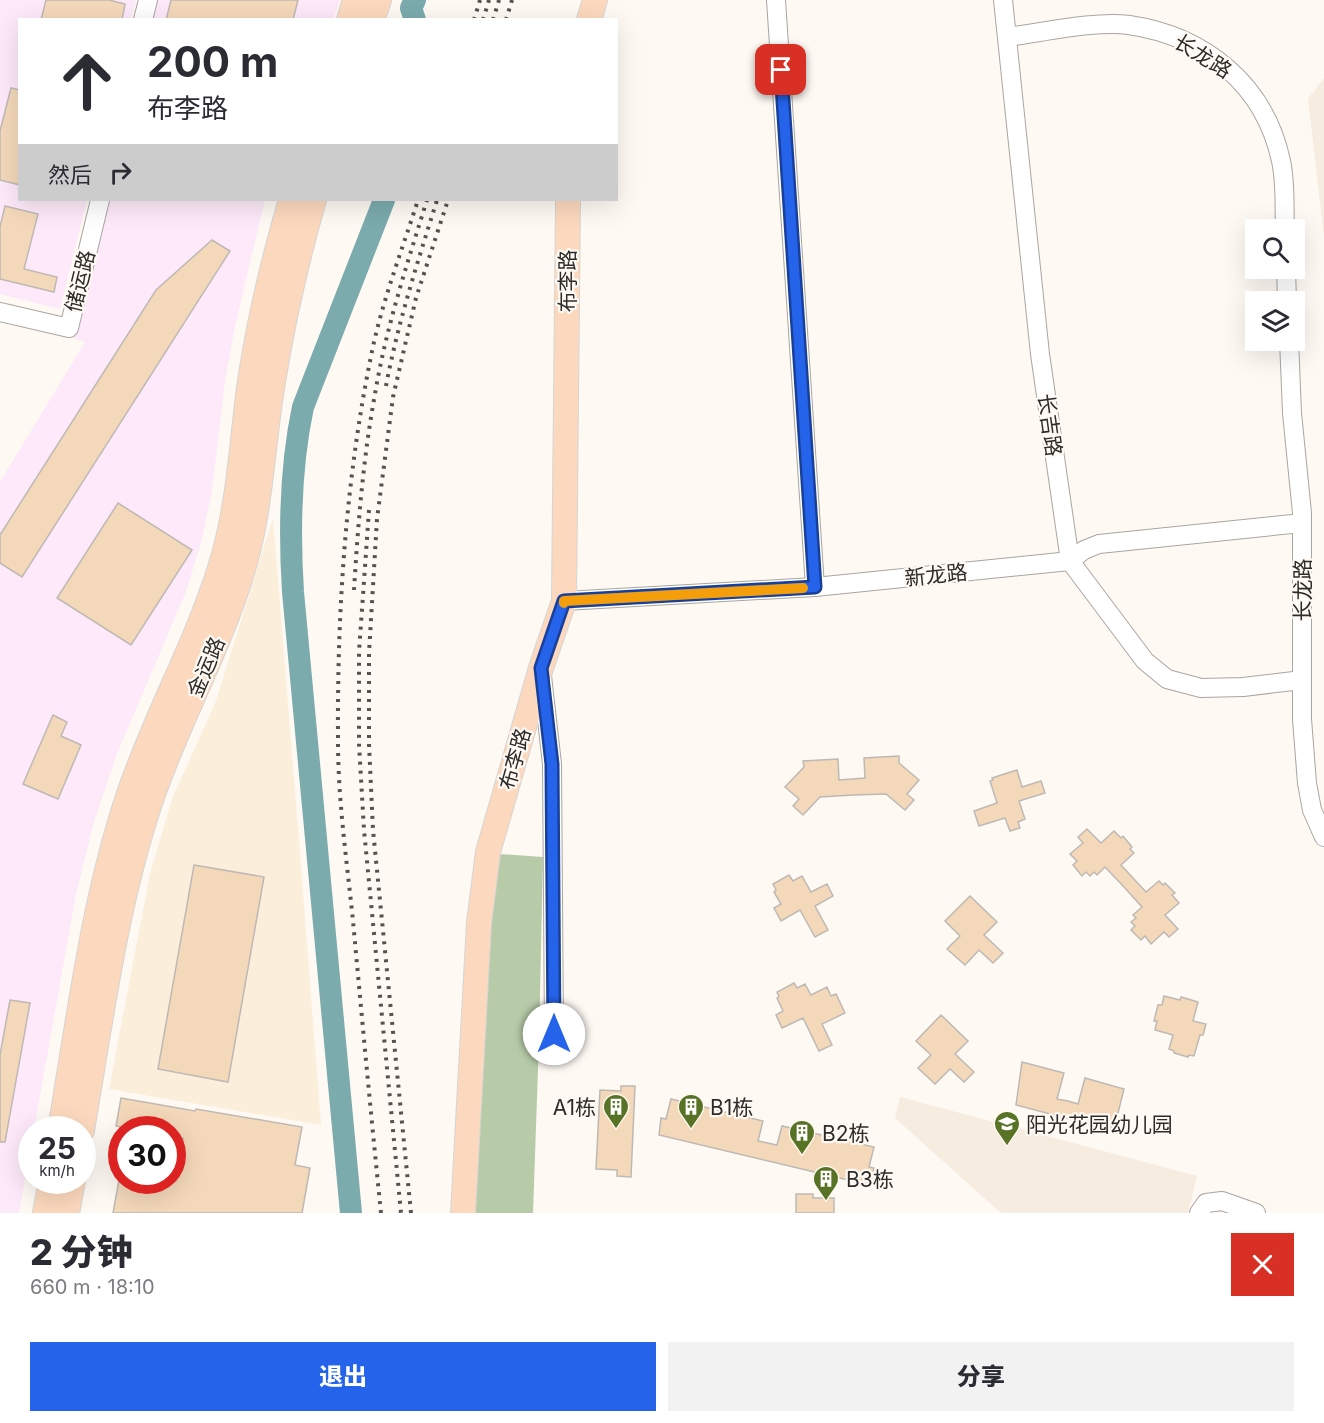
<!DOCTYPE html>
<html lang="zh">
<meta charset="utf-8">
<style>
:root{--surface:#fff;--page:#f2f2f3;--text:#2b2b33;--muted:#7c7c81;--accent:#2563eb}
body{margin:0;font-family:Inter,"Noto Sans SC",sans-serif;background:var(--page);color:var(--text);height:100vh;display:flex;flex-direction:column;font-size:22px;white-space:nowrap}
*{box-sizing:border-box;margin:0}
p{font-size:20px;color:var(--muted)}
.icon{flex:none;width:33px;height:33px;fill:none;stroke:currentColor;stroke-width:2;stroke-linecap:round;stroke-linejoin:round}
.map{position:relative;height:1213px;overflow:hidden}
.panel{display:flex;flex-direction:column;background:var(--surface);flex:1}
.panel>*{flex:none}
.hud{position:absolute;left:18px;top:18px;width:600px;height:183px;border-radius:0px;box-shadow:0 6px 24px #0002;background:#fff;color:var(--text);overflow:hidden}
.controls{position:absolute;left:1245px;top:219px;display:grid;gap:12px}
.controls a{display:grid;place-items:center;width:60px;height:60px;border-radius:0px;background:var(--surface);box-shadow:0 6px 24px #0002;font-size:30px}
.speed{position:absolute;left:18px;top:1116px;display:flex;gap:12px;font-size:30px;font-weight:700;text-align:center}
.speed>*{display:grid;place-content:center;width:78px;height:78px;border-radius:50%;background:var(--surface);box-shadow:0 6px 24px #0002;line-height:1}
.speed small{font-size:15px;font-weight:400}
.speed .limit{border:9px solid #d22;background:#fff;color:#111}
.pin{position:absolute;display:grid;place-items:center;width:51px;height:51px;color:#fff;margin:-26px;border-radius:12px;box-shadow:0 3px 9px #0006}
.me{position:absolute;width:66px;margin:-33px;rotate:0deg;stroke-linejoin:round;filter:drop-shadow(0 0 4px #0008)}
.turn{display:flex;align-items:center;gap:21px;height:126px;padding:0 30px;font-size:27px}
.turn .icon{width:78px;height:78px;stroke-width:2.5}
.turn b{display:block;font-size:42px;line-height:51px}
.then{display:flex;align-items:center;height:57px;padding:0 30px;background:#0003;gap:12px;font-size:22px}
.round{display:grid;place-items:center;flex:none;width:63px;height:63px;border-radius:0px;background:var(--page)}
.summary{display:flex;align-items:center;justify-content:space-between;height:102px;padding:0 30px}
h1{font-size:36px;font-weight:800;line-height:45px}
.primary-button{display:flex;gap:12px;margin-top:auto;padding:12px 30px}
.primary-button a{flex:1;height:69px;border-radius:0px;background:var(--accent);color:#fff;font-size:24px;font-weight:800;line-height:69px;text-align:center}
.primary-button a+a{background:var(--page);color:var(--text)}
.map>svg:first-child{display:block}
.commercial{fill:#fbeeda}
.industrial{fill:#fde9f9}
.built{fill:#f6ece0}
.forest{fill:#b7cba9}
.lines{fill:none;stroke-linecap:round;stroke-linejoin:round}
.river{stroke:#7babad;stroke-width:22}
.building{fill:#f4d8ba;stroke:#beb9b4;stroke-width:1.5}
.minor-casing{stroke:#aaa5a0;stroke-width:20}
.major-casing{stroke:#d5d5d4;stroke-width:26}
.minor{stroke:#fff;stroke-width:18}
.major{stroke:#fcd9be;stroke-width:24}
.rail{stroke:#555350;stroke-width:4;stroke-dasharray:3 6;stroke-linecap:butt}
.route-casing{stroke:#184099;stroke-width:15}
.route{stroke:#2563eb;stroke-width:10}
.slow{stroke:#f59e0b;stroke-width:10}
.labels{text-anchor:middle;dominant-baseline:central;stroke-width:4.5;stroke-linejoin:round;paint-order:stroke}
.street-label{font-size:21px;fill:#2e2c2a;stroke:#fef9f3}
.poi-label{font-size:21px;fill:#2e2c2a;stroke:#fef9f3;text-anchor:start}
</style>
<div class="map">
<svg width="1324" height="1213" viewBox="0 0 1324 1213">
<rect width="100%" height="100%" fill="#fef9f3"/>
<path class="commercial" d="M273,518L299,841L321,1125L109,1089L150,874L172,799L216,701Z"/>
<g class="industrial">
<path d="M0,0H136L131,19L20,20V200H87L60,309L0,294Z"/>
<path d="M157,0H340L333,19L152,20Z"/>
<path d="M107,200H265L235,326L225,381L212,491L201,543L185,594L118,751L94,822L76,894L34,1129L32,1130L31,1145L19,1213H0V482L85,342L73,338Z"/>
</g>
<g class="built">
<path d="M1324,78V236L1308,99Z"/>
<path d="M900,1097L1197,1176L1188,1213H1001L895,1118Z"/>
</g>
<path class="forest" d="M499,854L543,857L539,1041L533,1213H474L490,924Z"/>
<g class="lines">
<g class="river">
<path d="M415,20L411,8L415,0"/>
<path d="M351,1213L293,592C289,529 290,468 303,407L384,200"/>
</g>
</g>
<g class="building">
<path d="M46,0H109L125,4L122,20H41Z"/>
<path d="M171,0H298L293,20H166Z"/>
<path d="M11,88L20,90V185L0,180V131Z"/>
<path d="M5,206L38,214L24,269L57,277L54,292L0,279V227Z"/>
<path d="M212,240L230,251L22,577L0,563V535L156,290Z"/>
<path d="M118,503L192,550L131,645L57,598Z"/>
<path d="M53,715L67,722L61,736L81,745L58,799L23,784Z"/>
<path d="M899,756V763L919,780L907,794L914,800L905,810L886,794L853,795L820,797L803,815L793,806L799,799L785,787L804,767L803,761L838,759L839,780L865,778L864,758Z"/>
<path d="M1017,770L1022,787L1041,781L1045,793L1019,801L1025,819L1018,822L1020,828L1010,831L1005,818L979,826L974,811L997,803L990,781L993,780L992,778Z"/>
<path d="M1087,829L1101,843L1114,831L1121,838L1123,836L1132,847L1130,849L1134,853L1121,865L1146,892L1159,881L1163,885L1165,883L1175,893L1172,895L1179,903L1165,915L1178,929L1169,937L1164,932L1151,944L1145,936L1141,940L1131,930L1135,926L1131,922L1136,918L1133,915L1142,907L1124,887L1105,867L1097,875L1094,872L1090,876L1086,872L1082,876L1073,865L1077,861L1070,854L1083,843L1078,837Z"/>
<path d="M194,865L264,877L228,1082L158,1069Z"/>
<path d="M789,875L793,881L802,876L811,892L827,884L833,896L815,906L828,930L815,937L800,910L781,921L774,908L781,904L774,892L776,890L773,884Z"/>
<path d="M970,896L997,922L984,935L1003,953L993,963L979,950L965,965L947,949L960,936L945,921Z"/>
<path d="M794,983L797,988L805,984L811,995L827,987L831,996L836,994L845,1013L822,1024L832,1045L819,1051L803,1018L782,1028L776,1015L783,1011L777,998L779,997L777,992Z"/>
<path d="M1164,996L1180,1000L1181,997L1198,1002L1193,1021L1206,1024L1203,1035H1200L1194,1056L1189,1055L1188,1057L1174,1053V1051L1169,1049L1173,1035L1155,1030L1157,1021H1154L1158,1005H1162Z"/>
<path d="M10,1000L30,1003L5,1142H0V1055Z"/>
<path d="M941,1015L968,1041L955,1054L974,1072L964,1082L950,1069L935,1084L918,1068L931,1055L916,1041Z"/>
<path d="M1022,1062L1064,1073L1057,1099L1068,1101L1078,1104L1085,1078L1124,1089L1116,1121L1113,1120L1111,1130L1016,1105Z"/>
<path d="M621,1086H635L631,1177L617,1176V1170L596,1169L600,1090L621,1091Z"/>
<path d="M121,1098L195,1111L196,1109L302,1127L295,1165L310,1168L302,1213H113L119,1180L176,1181L183,1138L172,1136V1130H134L116,1126Z"/>
<path d="M671,1099L763,1121L758,1141L777,1145L782,1126L874,1147L869,1167L874,1168L872,1178H870L869,1185L659,1135L661,1118L666,1119Z"/>
<path d="M796,1194H813V1198H834V1213H796Z"/>
</g>
<g class="lines">
<defs>
<g id="minor">
<path d="M776,0L815,587"/>
<path d="M1003,0L1040,354L1070,561L1145,661L1167,679L1201,688L1243,687L1302,680"/>
<path d="M143,20L148,0"/>
<path d="M1007,37C1040,33 1097,20 1129,25C1205,36 1265,85 1281,161C1286,183 1284,208 1285,230"/>
<path d="M1286,268L1287,302"/>
<path d="M0,312L69,328L100,200"/>
<path d="M1289,340L1292,413L1302,513V719L1307,783L1312,810L1324,837"/>
<path d="M564,601L815,587L1070,561L1084,550L1099,544L1302,523"/>
<path d="M542,676L552,764L554,1034"/>
<path d="M1199,1213L1206,1203L1222,1201L1256,1213"/>
</g>
<g id="major">
<path d="M349,20L355,0"/>
<path d="M372,20L379,0"/>
<path d="M589,20L595,0"/>
<path d="M60,1130C79,1018 93,901 129,794C157,711 202,635 225,551C239,498 242,442 249,388C258,325 273,261 291,200"/>
<path d="M82,1130C101,1020 115,908 150,803C178,719 224,642 247,555C261,501 263,444 272,388C282,325 296,262 314,200"/>
<path d="M45,1213L51,1180"/>
<path d="M67,1213L73,1180"/>
<path d="M463,1213L479,923L488,852L541,668L564,601L568,200"/>
</g>
</defs>
<use href="#minor" class="minor-casing"/>
<use href="#major" class="major-casing"/>
<use href="#minor" class="minor"/>
<use href="#major" class="major"/>
<g class="rail">
<path d="M474,20L480,0"/>
<path d="M483,20L489,0"/>
<path d="M493,20L499,0"/>
<path d="M506,20L512,0"/>
<path d="M386,386C398,322 418,261 437,200"/>
<path d="M369,510L359,652V744L364,830L401,1213"/>
<path d="M354,590C358,525 363,459 375,394C386,328 407,264 427,200"/>
<path d="M381,1213C371,1116 362,1018 353,921C347,862 338,801 338,741C337,609 346,472 374,342C385,294 403,247 418,200"/>
<path d="M411,1213L373,830L369,744V653L377,519L393,397L416,298L448,200"/>
</g>
</g>
<g class="lines">
<defs>
<path id="route" d="M554,1034L552,764L541,668L564,601L815,587L781,70"/>
</defs>
<use href="#route" class="route-casing"/>
<use href="#route" class="route"/>
<path class="slow" d="M564,603V601L803,588"/>
</g>
<defs>
<symbol id="building-pin" viewBox="-11 -11 22 30"><path d="M0 17L-7.5 6A9.5 9.5 0 1 1 7.5 6Z" fill="#597326" stroke="#fef9f3"/><path d="M-4-6H4V6H1V3H-1V6H-4ZM-2.5-4.3h1.7v1.8h-1.7ZM.8-4.3h1.7v1.8H.8ZM-2.5-1h1.7V.8h-1.7ZM.8-1h1.7V.8H.8Z" fill="#fff"/></symbol>
<symbol id="school-pin" viewBox="-11 -11 22 30"><path d="M0 17L-7.5 6A9.5 9.5 0 1 1 7.5 6Z" fill="#597326" stroke="#fef9f3"/><path d="M0-5L7-2L0 1L-7-2ZM-4 1L0 2.5L4 1V4Q0 6-4 4Z" fill="#fff"/></symbol>
</defs>
<g fill-rule="evenodd">
<use href="#building-pin" x="601" y="1092" width="30" height="40"/>
<use href="#building-pin" x="676" y="1092" width="30" height="40"/>
<use href="#school-pin" x="992" y="1109" width="30" height="40"/>
<use href="#building-pin" x="787" y="1118" width="30" height="40"/>
<use href="#building-pin" x="811" y="1164" width="30" height="40"/>
</g>
<g class="labels">
<g class="street-label">
<text transform="translate(1203 56) rotate(32)">长龙路</text>
<text transform="translate(80 281) rotate(-76)">储运路</text>
<text transform="translate(567 281) rotate(-90)">布李路</text>
<text transform="translate(1050 425) rotate(82)">长吉路</text>
<text transform="translate(936 575) rotate(-6)">新龙路</text>
<text transform="translate(1302 590) rotate(-90)">长龙路</text>
<text transform="translate(206 667) rotate(-67)">金运路</text>
<text transform="translate(515 759) rotate(-74)">布李路</text>
</g>
<g class="poi-label">
<text x="596" y="1107" text-anchor="end">A1栋</text>
<text x="710" y="1107">B1栋</text>
<text x="1026" y="1124">阳光花园幼儿园</text>
<text x="822" y="1133">B2栋</text>
<text x="846" y="1179">B3栋</text>
</g>
</g>
</svg>
<div class="controls">
<a><svg class="icon" aria-label="search" viewBox="0 0 24 24"><circle cx="10" cy="10" r="6"/><path d="M15 15l6 6"/></svg></a>
<a><svg class="icon" aria-label="layers" viewBox="0 0 24 24"><path d="M12 4l9 5-9 5-9-5zM3 14l9 5 9-5"/></svg></a>
</div>
<div class="speed"><div>25<small>km/h</small></div><div class="limit">30</div></div>
<div class="pin" style="left:781px;top:70px;background:#d93025"><svg class="icon" aria-label="arrive" viewBox="0 0 24 24"><path d="M6 21V4h12l-3 4 3 4H6"/></svg></div>
<svg class="me" style="left:554px;top:1034px" viewBox="-20 -20 40 40"><circle r="19" fill="#fff"/><path d="M0-13L10 11 0 6-10 11z" fill="#2563eb"/></svg>
<div class="hud">
<div class="turn"><svg class="icon" aria-label="ahead" viewBox="0 0 24 24"><path d="M12 20V5M6 11l6-6 6 6"/></svg><div><b>200 m</b>布李路</div></div>
<div class="then">然后<svg class="icon" aria-label="right" viewBox="0 0 24 24"><path d="M7 20v-9h11M14 6l5 5-5 5"/></svg></div>
</div>
</div>
<section class="panel">
<div class="summary"><div><h1>2 分钟</h1><p>660 m · 18:10</p></div><a class="round" style="background:#d93025;color:#fff"><svg class="icon" aria-label="close" viewBox="0 0 24 24"><path d="M6 6l12 12M18 6L6 18"/></svg></a></div>
<div class="primary-button"><a>退出</a><a>分享</a></div>
</section>
